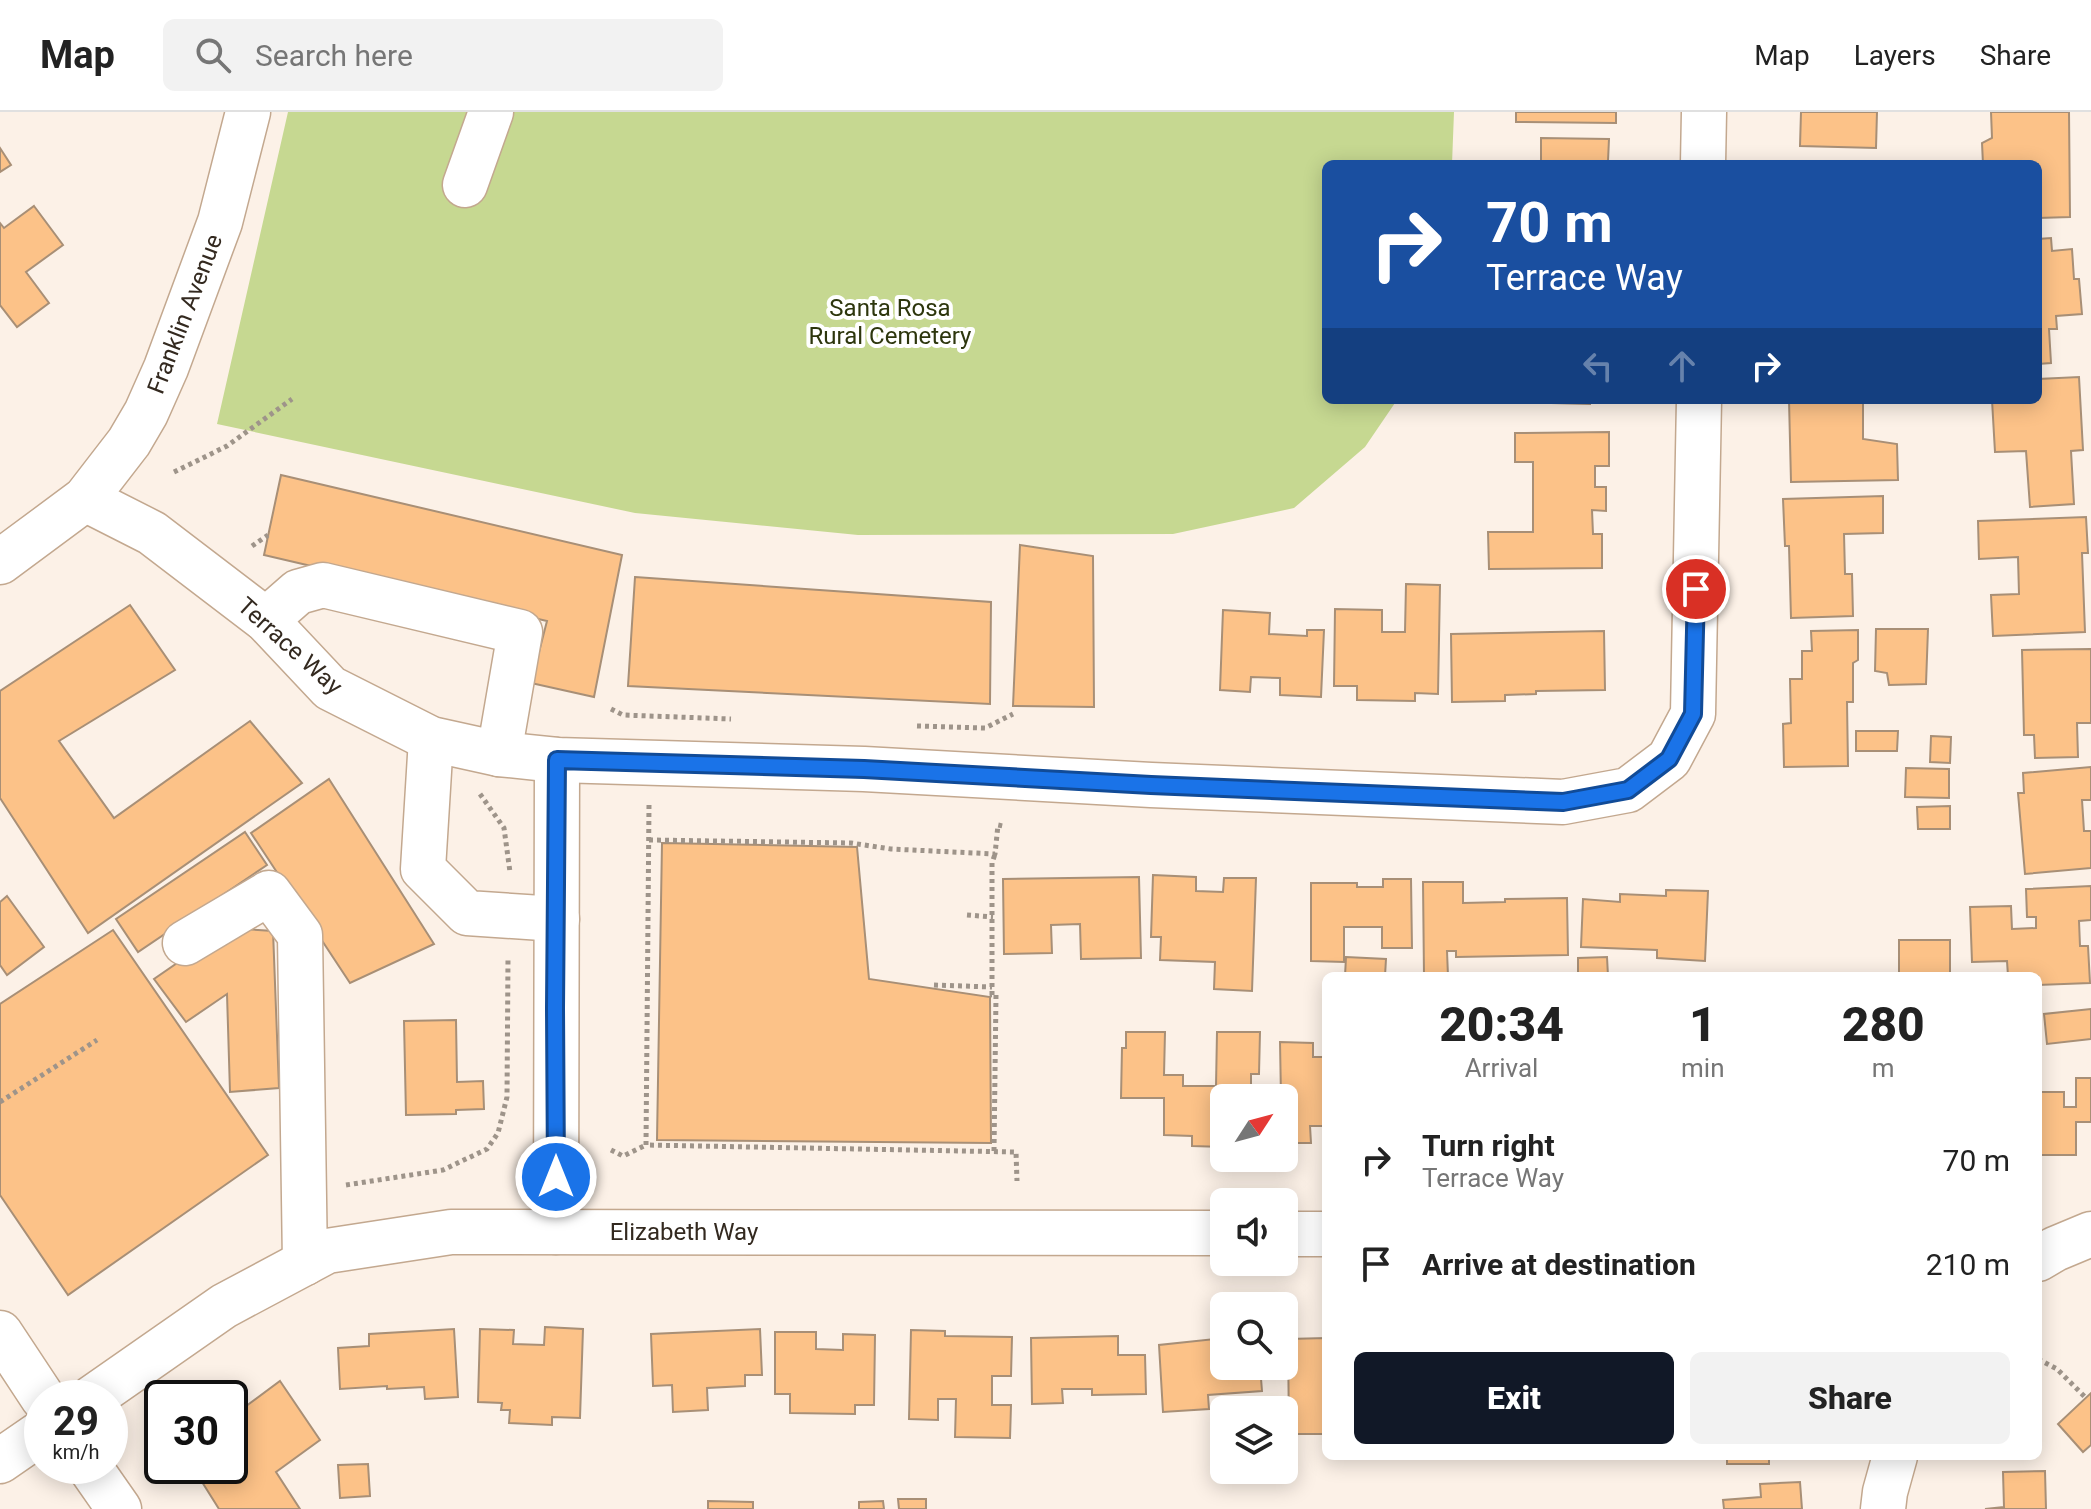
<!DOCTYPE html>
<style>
:root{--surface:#fff;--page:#f2f2f2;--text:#222;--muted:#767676;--line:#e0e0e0;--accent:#111827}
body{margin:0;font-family:Roboto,sans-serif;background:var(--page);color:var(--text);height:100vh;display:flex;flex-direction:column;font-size:30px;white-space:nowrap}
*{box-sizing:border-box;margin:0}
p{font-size:26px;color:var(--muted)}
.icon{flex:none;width:44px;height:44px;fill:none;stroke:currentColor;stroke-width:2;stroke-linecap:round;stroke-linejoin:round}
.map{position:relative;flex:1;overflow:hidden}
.details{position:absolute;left:1322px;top:860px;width:720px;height:488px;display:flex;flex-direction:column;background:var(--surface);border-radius:12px;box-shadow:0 4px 20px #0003}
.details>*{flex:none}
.banner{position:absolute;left:1322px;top:48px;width:720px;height:244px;border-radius:12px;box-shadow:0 4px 20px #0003;background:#1a4fa0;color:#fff;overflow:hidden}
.needle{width:52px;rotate:54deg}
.fabs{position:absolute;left:1210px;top:972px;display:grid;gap:16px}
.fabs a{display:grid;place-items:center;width:88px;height:88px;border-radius:12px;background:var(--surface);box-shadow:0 4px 20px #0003;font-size:40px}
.speed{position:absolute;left:24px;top:1268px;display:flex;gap:16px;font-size:40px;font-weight:700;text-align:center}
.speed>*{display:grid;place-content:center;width:104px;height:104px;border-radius:50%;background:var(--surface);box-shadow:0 4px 20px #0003;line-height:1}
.speed small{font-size:20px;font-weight:400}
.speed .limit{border:4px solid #111;border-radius:12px;background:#fff;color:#111}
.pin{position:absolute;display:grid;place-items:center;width:68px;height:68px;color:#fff;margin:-34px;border:4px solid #fff;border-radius:50%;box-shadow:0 2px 8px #0007}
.me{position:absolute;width:88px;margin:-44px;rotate:0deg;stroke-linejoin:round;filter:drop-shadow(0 0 6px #0008)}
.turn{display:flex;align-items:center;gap:28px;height:168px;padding:0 32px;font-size:36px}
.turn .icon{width:104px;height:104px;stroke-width:2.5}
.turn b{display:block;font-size:56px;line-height:68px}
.lanes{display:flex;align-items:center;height:76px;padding:0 32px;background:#0003;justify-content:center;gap:40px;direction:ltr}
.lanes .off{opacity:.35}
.eta{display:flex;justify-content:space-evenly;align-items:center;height:136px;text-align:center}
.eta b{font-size:48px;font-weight:800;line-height:56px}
.primary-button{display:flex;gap:16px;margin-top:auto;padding:16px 32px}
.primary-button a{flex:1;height:92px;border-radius:12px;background:var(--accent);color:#fff;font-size:32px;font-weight:800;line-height:92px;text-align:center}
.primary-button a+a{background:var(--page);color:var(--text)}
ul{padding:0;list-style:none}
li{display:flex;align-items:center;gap:24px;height:104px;padding:0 32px}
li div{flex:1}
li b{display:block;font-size:30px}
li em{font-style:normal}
header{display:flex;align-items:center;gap:48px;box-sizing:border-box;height:112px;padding:0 40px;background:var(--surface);border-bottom:2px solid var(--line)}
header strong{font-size:38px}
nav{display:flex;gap:44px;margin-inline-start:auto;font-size:28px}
.search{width:560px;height:72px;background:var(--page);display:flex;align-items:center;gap:20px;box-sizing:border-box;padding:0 28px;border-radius:12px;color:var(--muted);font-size:30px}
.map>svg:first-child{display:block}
.green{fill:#c6d891}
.building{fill:#fcc288;stroke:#a88f76;stroke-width:2}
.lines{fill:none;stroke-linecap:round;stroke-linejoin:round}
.minor-casing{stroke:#c3a88f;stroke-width:47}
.path{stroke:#9e948a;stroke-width:5;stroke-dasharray:4 4;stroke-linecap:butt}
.minor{stroke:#fff;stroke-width:44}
.route-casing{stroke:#114b97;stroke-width:20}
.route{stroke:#1a73e8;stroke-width:14}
.labels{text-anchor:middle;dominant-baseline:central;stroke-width:8;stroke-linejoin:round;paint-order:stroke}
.park-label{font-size:24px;fill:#2d360d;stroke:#fff}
.street-label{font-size:24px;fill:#33291f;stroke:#fff}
</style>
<header>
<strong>Map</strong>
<div class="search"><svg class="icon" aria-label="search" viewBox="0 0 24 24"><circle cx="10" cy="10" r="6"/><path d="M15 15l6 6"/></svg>Search here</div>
<nav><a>Map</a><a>Layers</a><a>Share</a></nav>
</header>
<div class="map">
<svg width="2091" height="1397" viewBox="0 0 2091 1397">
<rect width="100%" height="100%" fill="#fcf1e7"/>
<path class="green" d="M288,0H1454L1452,52H1326V288H1397L1365,335L1294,396L1173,422L858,423L635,401L217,312Z"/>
<g class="building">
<path d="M1516,0H1616V11L1516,10Z"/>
<path d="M1801,0H1877L1876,36L1800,34Z"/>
<path d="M1991,0H2069L2070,105L2038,106V52H1983L1982,31L1992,26Z"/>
<path d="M1541,26L1609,27L1608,49H1614V52H1541Z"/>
<path d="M0,36L11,53L0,60Z"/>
<path d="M1822,49L1868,51V52H1821Z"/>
<path d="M34,94L63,133L26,160L49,191L17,215L0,193V111L4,116Z"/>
<path d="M2051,126L2052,139L2072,137L2074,167H2079L2082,202L2056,204L2057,217H2049L2051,251L2038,252V127Z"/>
<path d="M2079,265L2083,338L2071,339L2074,392L2030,395L2026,339L1995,340L1992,288H2038V267Z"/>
<path d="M1552,288H1590V292L1552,291Z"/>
<path d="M1789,288H1863V327L1897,332L1898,368L1791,370Z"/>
<path d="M1609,320V354H1595V375H1606V399L1592,398L1593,422H1602V456L1489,457L1488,420H1533V350H1515V321Z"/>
<path d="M281,363L622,443L594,585L531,571L547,509L264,443Z"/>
<path d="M1883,384V421L1844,422L1845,462H1852L1853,504L1791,506L1789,434H1785L1783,387Z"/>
<path d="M2086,405L2088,441H2082L2085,520L1993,524L1991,483L2019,482L2018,445L1979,447L1978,409Z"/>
<path d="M1020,433L1093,444L1094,595L1013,594Z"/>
<path d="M635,465L991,490L990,592L628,574Z"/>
<path d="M1406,472L1440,473L1438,582L1415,581V589L1357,588V574H1334L1335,497L1382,498V520H1405Z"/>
<path d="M130,493L175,558L59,629L114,706L250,609L302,671L88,821L0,686V579Z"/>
<path d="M1223,498L1270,501L1269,522L1307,524V518H1324L1321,585L1280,583V566L1251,565L1250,580L1220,578Z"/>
<path d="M1876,517H1928L1926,572L1889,573L1887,561L1875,559Z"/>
<path d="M1858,518V548L1853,551V590H1847L1848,654L1784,655L1783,612L1791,611L1790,567H1802V539H1812L1811,519Z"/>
<path d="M1604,519L1605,578L1536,579V582L1505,583V589L1452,590L1451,522Z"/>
<path d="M2091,537V611H2077L2078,645L2035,646L2034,623H2024L2022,538Z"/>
<path d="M1856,619H1898L1897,639H1856Z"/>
<path d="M1931,624L1951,625L1950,651L1930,650Z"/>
<path d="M2091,655V688H2082L2084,719H2091V756L2025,762L2018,681H2024L2023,661Z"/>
<path d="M1906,656L1949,657V686L1905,685Z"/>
<path d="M329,667L434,832L350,871L251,721Z"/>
<path d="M1950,694V717H1918L1917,695Z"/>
<path d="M245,720L267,753L138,840L116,807Z"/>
<path d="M662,731L857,735L869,867L990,885L991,1031L657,1028Z"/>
<path d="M1153,763L1196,765V779L1223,780L1224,766H1256L1252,879L1214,877L1215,850L1160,848L1161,825H1151Z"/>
<path d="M1139,765L1141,846L1081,847L1080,812L1051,813L1052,841L1004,842L1003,767Z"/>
<path d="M1383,767H1411L1412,836H1382V815H1344V850L1311,849V771H1357V775H1383Z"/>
<path d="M1423,770H1463V791L1505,790V787L1567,786L1568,843L1456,845V839H1447L1448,864H1424Z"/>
<path d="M2091,774V808L2079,809L2080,834H2088L2090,871L2038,873V864H2008L2007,849L1972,850L1970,795L2011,794L2012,817L2036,816V805H2027L2026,777Z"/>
<path d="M1666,778L1708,779L1705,849L1657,846V838L1581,835L1583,787L1620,790V782L1666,784Z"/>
<path d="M7,784L44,835L7,863L0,853V790Z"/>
<path d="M228,816L273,819L279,976L230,980L227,882L186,910L154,867Z"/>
<path d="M113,818L268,1043L68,1183L0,1083V892Z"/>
<rect x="1899" y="828" width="51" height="36"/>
<path d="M1346,845L1386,847L1385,864H1345Z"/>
<path d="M1607,845L1608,864H1578V846Z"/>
<path d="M2091,897V927L2047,932L2044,902Z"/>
<path d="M456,908L457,970L483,969L484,997L456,998V1002L406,1003L404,909Z"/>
<path d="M1126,920H1165L1164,963H1183V974H1216L1217,920H1260L1259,962H1251V986H1224V1035L1192,1034V1024L1164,1023V986H1121L1122,936H1126Z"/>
<path d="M1280,930L1313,931V945H1326V1014H1310L1311,1031H1284V986H1281Z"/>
<path d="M2076,966H2091V1010H2076V1043H2038V980H2064V995H2076Z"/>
<path d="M545,1215L583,1217L580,1306L552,1305V1313L509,1311L510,1298H501L502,1291L478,1290L480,1217L514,1218L513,1232L544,1233Z"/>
<path d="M454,1217L458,1285L425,1287L424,1275L387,1277V1274L340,1277L338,1236L369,1234V1222Z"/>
<path d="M760,1217L762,1263H745V1274L707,1276L708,1298L673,1300L672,1273L653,1274L651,1222Z"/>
<path d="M911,1218L945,1219V1224L1012,1225L1011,1264H992V1293H1011L1010,1326L955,1325L956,1287H938V1308L909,1307Z"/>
<path d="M775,1220H816V1237L843,1238V1222L875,1223L874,1293H855V1302L790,1301V1282H775Z"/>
<path d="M1118,1224V1243H1145L1146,1282L1092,1283V1277H1062L1063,1291L1032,1292L1031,1226Z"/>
<path d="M1224,1226V1254H1260L1262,1279L1208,1283L1209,1297L1163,1300L1159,1233Z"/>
<path d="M1326,1226V1322H1289L1288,1227Z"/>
<path d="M280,1269L320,1328L276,1360L300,1397H219L192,1354H230V1306Z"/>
<path d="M2091,1281V1333L2083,1340L2058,1312Z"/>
<rect x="1727" y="1344" width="42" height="8"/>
<path d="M368,1352L370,1384L340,1386L338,1353Z"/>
<path d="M2045,1359L2046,1397H1985L2004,1395L2003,1360Z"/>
<path d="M1800,1370L1802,1397H1724L1723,1388L1761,1385L1760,1372Z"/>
<path d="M898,1387H926V1397H899Z"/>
<path d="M708,1389L753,1390V1397H708Z"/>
<path d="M883,1389L884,1397H859V1390Z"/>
</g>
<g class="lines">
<defs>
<g id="minor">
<path d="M1703,52L1704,0"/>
<path d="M465,73L491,0"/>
<path d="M85,387L152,421L266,508L330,576L431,627L499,642L557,648L864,657L1151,673L1563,690L1628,678L1669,647L1693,602L1699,288"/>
<path d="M0,450L85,387L129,330L146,301L166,256L220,110L248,0"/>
<path d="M266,508L298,480L323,473L520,520L499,642"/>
<path d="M431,627L423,757L467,801L557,807"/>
<path d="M185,831L269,781L300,823L305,1151"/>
<path d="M556,1120L557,648"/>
<path d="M1284,1122H1326"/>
<path d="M2038,1147L2055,1137L2091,1122"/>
<path d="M0,1221L43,1286"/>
<path d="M92,1286L224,1194L327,1139L451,1120L1224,1121"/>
<path d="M0,1349L42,1320"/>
<path d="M89,1354L119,1397"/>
<path d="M1883,1397L1885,1380L1895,1344"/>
</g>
</defs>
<use href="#minor" class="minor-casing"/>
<g class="path">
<path d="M174,360L227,334L292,287"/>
<path d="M252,434L268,423"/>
<path d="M611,597L623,603L731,607"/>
<path d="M917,614L985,616L1013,602"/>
<path d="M480,682L504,716L510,760"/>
<path d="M649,693L646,1033L1016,1040L1017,1069"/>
<path d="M649,728L851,731L891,737L995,742L998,713L1003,714"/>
<path d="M967,803L993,805"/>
<path d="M934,873L992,875"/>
<path d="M0,990L97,928"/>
<path d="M611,1038L623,1044L646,1033"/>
<path d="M994,1039L996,883H992V751L995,742"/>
<path d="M346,1073L443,1058L487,1037L498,1021L507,985L508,846"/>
<path d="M2038,1247L2057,1257L2086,1286"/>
</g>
<use href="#minor" class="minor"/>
</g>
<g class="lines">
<defs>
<path id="route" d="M556,1065L555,896L557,648L864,657L1151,673L1563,690L1628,678L1669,647L1693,602L1696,477"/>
</defs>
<use href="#route" class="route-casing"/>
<use href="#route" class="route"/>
</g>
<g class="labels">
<g class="park-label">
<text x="890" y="196">Santa Rosa<tspan x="890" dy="28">Rural Cemetery</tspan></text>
</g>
<g class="street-label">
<text transform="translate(185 202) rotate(-69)">Franklin Avenue</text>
<text transform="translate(290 534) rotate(42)">Terrace Way</text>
<text x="684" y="1120">Elizabeth Way</text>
</g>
</g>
</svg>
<div class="fabs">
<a><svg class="needle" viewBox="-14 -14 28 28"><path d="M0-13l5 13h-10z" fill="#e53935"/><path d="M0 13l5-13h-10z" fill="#767676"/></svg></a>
<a><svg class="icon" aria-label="sound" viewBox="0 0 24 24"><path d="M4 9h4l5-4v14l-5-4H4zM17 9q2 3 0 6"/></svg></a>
<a><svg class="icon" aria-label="search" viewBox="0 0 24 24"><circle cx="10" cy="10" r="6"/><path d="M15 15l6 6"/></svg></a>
<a><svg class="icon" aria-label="layers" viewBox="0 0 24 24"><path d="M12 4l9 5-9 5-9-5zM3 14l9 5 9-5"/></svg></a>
</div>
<div class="speed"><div>29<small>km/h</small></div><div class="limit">30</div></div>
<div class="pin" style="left:1696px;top:477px;background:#d93025"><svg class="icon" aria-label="arrive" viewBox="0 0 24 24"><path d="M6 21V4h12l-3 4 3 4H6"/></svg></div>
<svg class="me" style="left:556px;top:1065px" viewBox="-20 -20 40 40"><circle r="17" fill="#1a73e8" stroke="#fff" stroke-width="3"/><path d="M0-11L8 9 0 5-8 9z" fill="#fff"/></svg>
<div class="banner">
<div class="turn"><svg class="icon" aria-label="right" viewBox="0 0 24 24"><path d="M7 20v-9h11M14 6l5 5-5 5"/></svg><div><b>70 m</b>Terrace Way</div></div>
<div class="lanes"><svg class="icon off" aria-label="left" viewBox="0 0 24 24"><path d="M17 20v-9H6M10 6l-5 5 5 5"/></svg><svg class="icon off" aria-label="ahead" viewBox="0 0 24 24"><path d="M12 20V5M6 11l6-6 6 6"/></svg><svg class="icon" aria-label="right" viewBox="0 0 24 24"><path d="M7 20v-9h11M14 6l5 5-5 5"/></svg></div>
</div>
<section class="details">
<div class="eta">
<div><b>20:34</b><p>Arrival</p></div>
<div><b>1</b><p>min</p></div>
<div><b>280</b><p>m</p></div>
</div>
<ul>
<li><svg class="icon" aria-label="right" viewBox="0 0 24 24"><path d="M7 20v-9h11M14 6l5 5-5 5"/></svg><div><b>Turn right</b><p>Terrace Way</p></div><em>70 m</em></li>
<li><svg class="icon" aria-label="arrive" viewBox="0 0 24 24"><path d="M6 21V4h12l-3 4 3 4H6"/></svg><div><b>Arrive at destination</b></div><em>210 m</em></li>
</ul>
<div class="primary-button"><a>Exit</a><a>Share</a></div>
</section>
</div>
